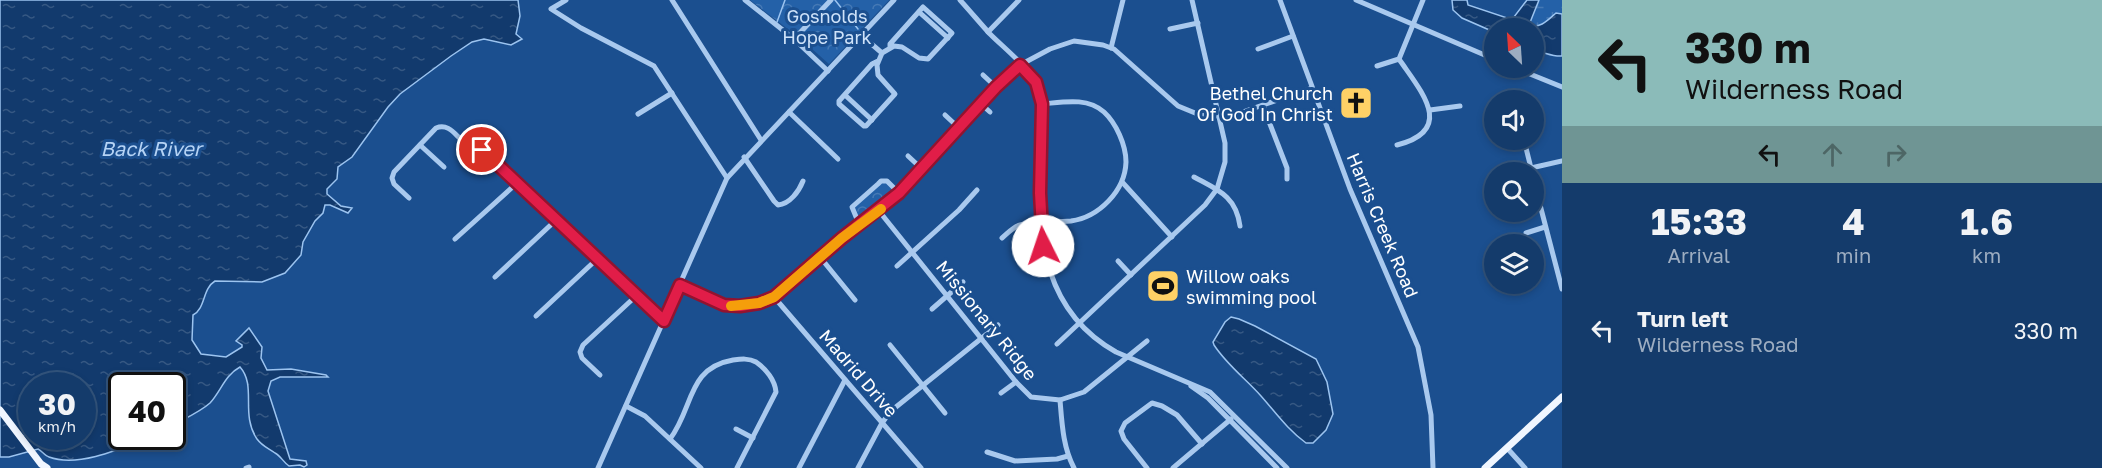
<!DOCTYPE html>
<style>
:root{--surface:#143b6b;--page:#214673;--text:#f1f3f6;--muted:#9dadc1;--line:#33557e}
body{margin:0;font-family:"Golos Text",sans-serif;background:var(--page);color:var(--text);height:100vh;display:flex;flex-direction:column;font-size:22px;white-space:nowrap}
*{box-sizing:border-box;margin:0}
p{font-size:20px;color:var(--muted)}
.icon{flex:none;width:33px;height:33px;fill:none;stroke:currentColor;stroke-width:2;stroke-linecap:round;stroke-linejoin:round}
.map{position:relative;flex:1;overflow:hidden}
.sheet{display:flex;flex-direction:column;background:var(--surface);width:540px}
.sheet>*{flex:none}
.hud{background:#8bbbb9;color:#111;overflow:hidden}
.needle{width:39px;rotate:335deg}
.buttons{position:absolute;left:1484px;top:18px;display:grid;gap:12px}
.buttons a{display:grid;place-items:center;width:60px;height:60px;border-radius:50%;background:var(--surface);box-shadow:0 3px 9px #0003,0 0 0 2px var(--line);font-size:30px}
.speed{position:absolute;left:18px;top:372px;display:flex;gap:12px;font-size:30px;font-weight:700;text-align:center}
.speed>*{display:grid;place-content:center;width:78px;height:78px;border-radius:50%;background:var(--surface);box-shadow:0 3px 9px #0003,0 0 0 2px var(--line);line-height:1}
.speed small{font-size:15px;font-weight:400}
.speed .limit{border:3px solid #111;border-radius:9px;background:#fff;color:#111}
.pin{position:absolute;display:grid;place-items:center;width:51px;height:51px;color:#fff;margin:-26px;border:3px solid #fff;border-radius:50%;box-shadow:0 2px 6px #0007}
.me{position:absolute;width:66px;margin:-33px;rotate:356deg;stroke-linejoin:round;filter:drop-shadow(0 0 4px #0008)}
.turn{display:flex;align-items:center;gap:21px;height:126px;padding:0 24px;font-size:27px}
.turn .icon{width:78px;height:78px;stroke-width:2.5}
.turn b{display:block;font-size:42px;line-height:51px}
.lanes{display:flex;align-items:center;height:57px;padding:0 24px;background:#0003;justify-content:center;gap:30px;direction:ltr}
.lanes .off{opacity:.35}
.eta{display:flex;justify-content:space-evenly;align-items:center;height:102px;text-align:center}
.eta b{font-size:36px;font-weight:700;line-height:42px}
ul{padding:0;list-style:none}
li{display:flex;align-items:center;gap:18px;height:90px;padding:0 24px}
li div{flex:1}
li b{display:block;font-size:22px}
li em{font-style:normal}
main{display:flex;flex:1;min-height:0}
.map>svg:first-child{display:block}
.wetland{fill:url(#wetland-marsh)}
.park{fill:url(#park-crowns)}
.water{fill:url(#water-ripples);stroke:#9cc4f0;stroke-width:1.5;fill-rule:evenodd}
.lines{fill:none;stroke-linecap:round;stroke-linejoin:round}
.stream{stroke:#9cc4f0;stroke-width:1.5}
.minor{stroke:#a9c9ee;stroke-width:5}
.major{stroke:#f0f6ff;stroke-width:7}
.route-casing{stroke:#92132f;stroke-width:15}
.route{stroke:#e11d48;stroke-width:10}
.slow{stroke:#f59e0b;stroke-width:10}
.labels{text-anchor:middle;dominant-baseline:central;stroke-width:6;stroke-linejoin:round;paint-order:stroke}
.park-label{font-size:18px;fill:#cfe3fa;stroke:#1b4f8f}
.poi-label{font-size:18px;fill:#fff;stroke:#1b4f8f;text-anchor:end}
.street-label{font-size:18px;fill:#fff;stroke:#1b4f8f}
.water-label{font-size:20px;font-style:italic;fill:#b5d3f5;stroke:#1b4f8f}
</style>
<main>
<div class="map">
<svg width="1562" height="468" viewBox="0 0 1562 468">
<defs>
<pattern id="wetland-marsh" width="20" height="14" patternUnits="userSpaceOnUse" patternTransform="scale(1.5)"><rect width="20" height="14" fill="#2461a8"/><path d="M1 5h8M5 5V1M11 12h8M15 12V8" fill="none" stroke="#4579b5"/></pattern>
<pattern id="park-crowns" width="20" height="18" patternUnits="userSpaceOnUse" patternTransform="scale(1.5)"><rect width="20" height="18" fill="#2461a8"/><path d="M2 6a3 3 0 1 1 6 0M12 15a3 3 0 1 1 6 0" fill="none" stroke="#4579b5"/></pattern>
<pattern id="water-ripples" width="26" height="14" patternUnits="userSpaceOnUse" patternTransform="scale(1.5)"><rect width="26" height="14" fill="#123a6d"/><path d="M2 4q2-2 4 0t4 0M15 11q2-2 4 0t4 0" fill="none" stroke="#365883"/></pattern>
</defs>
<rect width="100%" height="100%" fill="#1b4f8f"/>
<path class="wetland" d="M1538,0H1562V43L1533,28H1528V21Z"/>
<g class="park">
<path d="M750,0H889L829,64L801,39Z"/>
<path d="M881,181H887L899,193L859,224L852,207Z"/>
</g>
<g class="water">
<path d="M0,0H518L520,16L516,34L522,39L511,45L484,39L472,42L451,56L400,94L388,107L352,157L338,167L337,179L327,189V194L341,206L352,208L348,213L330,205H325L323,213L315,221L303,242L301,255L285,273L262,282L215,281C202,289 206,308 193,315L192,340L201,354L226,357L242,347V345L236,341L249,328L262,347L261,358L267,370L291,369L326,375L328,377H280L271,381L268,391L290,459L306,461L307,465L304,467L300,465L289,466C283,462 281,456 275,453C268,448 262,446 257,439C240,414 257,386 240,367C225,375 221,391 210,403C200,412 184,419 173,425L172,386H122V436L149,437C122,448 79,468 49,457C45,456 42,451 38,449L9,457H0ZM32,386H82V436H32Z"/>
<path d="M1452,0H1467L1468,5L1510,19L1514,17L1527,0H1539L1529,25C1540,29 1548,20 1556,13L1562,14V56C1551,57 1543,51 1533,51V28H1494V32L1462,18L1453,10Z"/>
<path d="M1231,317L1239,319L1255,326L1316,359L1327,382L1333,414L1326,430L1313,443H1306C1288,430 1276,413 1261,396C1246,379 1227,365 1214,345L1213,342L1225,322Z"/>
</g>
<g class="lines">
<g class="stream">
<path d="M835,0L858,29"/>
<path d="M777,22L785,0"/>
</g>
<g class="minor">
<path d="M566,0L551,9L581,28L654,66L727,178"/>
<path d="M672,0L761,140"/>
<path d="M745,0L794,39L828,71"/>
<path d="M960,0C970,11 980,23 990,34C1007,51 1032,69 1040,93C1047,115 1042,142 1040,165C1037,240 1045,312 1116,352L1210,392L1287,468"/>
<path d="M1280,0L1350,189L1418,347L1431,415L1433,468"/>
<path d="M1356,0L1494,59"/>
<path d="M919,12L948,38"/>
<path d="M1170,29L1198,23"/>
<path d="M988,32L1019,0"/>
<path d="M861,35L882,53"/>
<path d="M794,39L831,0"/>
<path d="M1111,48L1123,0"/>
<path d="M1258,49L1293,36"/>
<path d="M878,61L872,64L839,101V104L864,126H866L895,94L878,75L877,65L882,53L894,46L902,47L919,58L928,59L952,33L923,7L890,44V48"/>
<path d="M1377,66L1399,59L1423,0"/>
<path d="M1515,68L1562,87"/>
<path d="M983,75L996,87"/>
<path d="M845,95L872,120"/>
<path d="M981,104L990,112"/>
<path d="M1263,106L1287,168V179"/>
<path d="M1430,110L1460,106"/>
<path d="M789,112L838,159"/>
<path d="M638,114L672,93"/>
<path d="M945,115L959,128"/>
<path d="M1524,140L1532,172"/>
<path d="M420,145L444,167"/>
<path d="M1397,145C1457,130 1420,90 1399,59"/>
<path d="M908,156L922,169"/>
<path d="M744,157L774,201L778,205C790,204 799,191 803,181"/>
<path d="M1531,168L1562,161"/>
<path d="M1194,177C1218,190 1236,196 1240,226"/>
<path d="M1533,178L1562,289"/>
<path d="M1123,183L1172,237"/>
<path d="M409,198L394,184L392,178L394,172L436,128C449,123 455,135 464,142C469,146 476,148 482,150L664,321"/>
<path d="M879,211L1016,382L1031,397L1060,400L1084,392L1147,341"/>
<path d="M859,224L852,207L878,184L881,181H887L899,193"/>
<path d="M1526,233L1545,227"/>
<path d="M1002,238C1008,233 1013,227 1020,225C1036,220 1054,223 1071,221C1099,217 1125,191 1126,162C1126,145 1116,123 1104,112C1087,97 1064,102 1042,104"/>
<path d="M455,239L517,183"/>
<path d="M820,257L855,300"/>
<path d="M1118,261L1131,275"/>
<path d="M897,266L959,210L977,190"/>
<path d="M495,277L556,220"/>
<path d="M680,285L724,305L740,306L759,303L774,297L842,238L899,193L996,87L1020,65L1050,49L1074,41L1103,45L1114,49L1178,106L1200,115L1220,116L1237,114L1312,88"/>
<path d="M774,297L921,468"/>
<path d="M932,309L963,282"/>
<path d="M536,316L597,259"/>
<path d="M1057,344L1205,205L1217,189L1225,162V143L1192,0"/>
<path d="M890,345L945,413"/>
<path d="M600,375L582,358L580,352L583,345L636,296"/>
<path d="M1191,386L1208,398L1277,468"/>
<path d="M1001,393L1016,382"/>
<path d="M1060,400C1062,424 1063,447 1074,468"/>
<path d="M626,406L645,416L701,468"/>
<path d="M736,429L753,438"/>
<path d="M670,439C694,407 687,368 733,360C741,359 749,358 756,362C766,369 775,380 776,392L737,468"/>
<path d="M1507,448L1525,468"/>
<path d="M987,452L1015,461L1057,459L1068,456"/>
<path d="M246,468L249,467"/>
<path d="M598,468L727,178L894,0"/>
<path d="M799,468L845,380"/>
<path d="M858,468L882,423L891,411L998,325"/>
<path d="M1147,468L1124,439L1121,431L1125,423L1152,403L1162,406L1177,415L1202,444"/>
<path d="M1173,468L1231,419"/>
</g>
<g class="major">
<path d="M0,410L41,464L47,468"/>
<path d="M1485,468L1562,397"/>
</g>
</g>
<g class="lines">
<defs>
<path id="route" d="M482,150L664,321L680,285L724,305L740,306L759,303L774,297L842,238L899,193L996,87L1020,65L1036,82L1042,104L1040,193L1043,246"/>
</defs>
<use href="#route" class="route-casing"/>
<use href="#route" class="route"/>
<path class="slow" d="M731,306L759,303L774,297L842,238L881,209"/>
</g>
<defs>
<symbol id="church-square" viewBox="-11 -11 22 22"><rect x="-9" y="-9" width="18" height="18" rx="4" fill="#ffd166" stroke="#1b4f8f"/><path d="M-1.2-6h2.4v3.5h3.3v2.4h-3.3V6h-2.4V-.1h-3.3v-2.4h3.3Z" fill="#111"/></symbol>
<symbol id="stadium-square" viewBox="-11 -11 22 22"><rect x="-9" y="-9" width="18" height="18" rx="4" fill="#ffd166" stroke="#1b4f8f"/><path d="M0-5a6.5 5 0 1 0 0 10a6.5 5 0 1 0 0-10ZM-3.5-1.8h7v3.6h-7Z" fill="#111"/></symbol>
</defs>
<g fill-rule="evenodd">
<use href="#church-square" x="1337" y="84" width="38" height="38"/>
<use href="#stadium-square" x="1144" y="267" width="38" height="38"/>
</g>
<g class="labels">
<g class="park-label">
<text x="827" y="16">Gosnolds<tspan x="827" dy="21">Hope Park</tspan></text>
</g>
<g class="poi-label">
<text x="1333" y="93">Bethel Church<tspan x="1333" dy="21">Of God In Christ</tspan></text>
<text x="1186" y="276" text-anchor="start">Willow oaks<tspan x="1186" dy="21">swimming pool</tspan></text>
</g>
<g class="street-label">
<text transform="translate(1383 225) rotate(67)">Harris Creek Road</text>
<text transform="translate(987 320) rotate(51)">Missionary Ridge</text>
<text transform="translate(859 373) rotate(49)">Madrid Drive</text>
</g>
<g class="water-label">
<text x="151" y="148">Back River</text>
</g>
</g>
</svg>
<div class="buttons">
<a><svg class="needle" viewBox="-14 -14 28 28"><path d="M0-13l5 13h-10z" fill="#e53935"/><path d="M0 13l5-13h-10z" fill="#9dadc1"/></svg></a>
<a><svg class="icon" aria-label="sound" viewBox="0 0 24 24"><path d="M4 9h4l5-4v14l-5-4H4zM17 9q2 3 0 6"/></svg></a>
<a><svg class="icon" aria-label="search" viewBox="0 0 24 24"><circle cx="10" cy="10" r="6"/><path d="M15 15l6 6"/></svg></a>
<a><svg class="icon" aria-label="layers" viewBox="0 0 24 24"><path d="M12 4l9 5-9 5-9-5zM3 14l9 5 9-5"/></svg></a>
</div>
<div class="speed"><div>30<small>km/h</small></div><div class="limit">40</div></div>
<div class="pin" style="left:482px;top:150px;background:#d93025"><svg class="icon" aria-label="arrive" viewBox="0 0 24 24"><path d="M6 21V4h12l-3 4 3 4H6"/></svg></div>
<svg class="me" style="left:1043px;top:246px" viewBox="-20 -20 40 40"><circle r="19" fill="#fff"/><path d="M0-13L10 11 0 6-10 11z" fill="#e11d48"/></svg>
</div>
<section class="sheet">
<div class="hud">
<div class="turn"><svg class="icon" aria-label="left" viewBox="0 0 24 24"><path d="M17 20v-9H6M10 6l-5 5 5 5"/></svg><div><b>330 m</b>Wilderness Road</div></div>
<div class="lanes"><svg class="icon" aria-label="left" viewBox="0 0 24 24"><path d="M17 20v-9H6M10 6l-5 5 5 5"/></svg><svg class="icon off" aria-label="ahead" viewBox="0 0 24 24"><path d="M12 20V5M6 11l6-6 6 6"/></svg><svg class="icon off" aria-label="right" viewBox="0 0 24 24"><path d="M7 20v-9h11M14 6l5 5-5 5"/></svg></div>
</div>
<div class="eta">
<div><b>15:33</b><p>Arrival</p></div>
<div><b>4</b><p>min</p></div>
<div><b>1.6</b><p>km</p></div>
</div>
<ul>
<li><svg class="icon" aria-label="left" viewBox="0 0 24 24"><path d="M17 20v-9H6M10 6l-5 5 5 5"/></svg><div><b>Turn left</b><p>Wilderness Road</p></div><em>330 m</em></li>
</ul>
</section>
</main>
